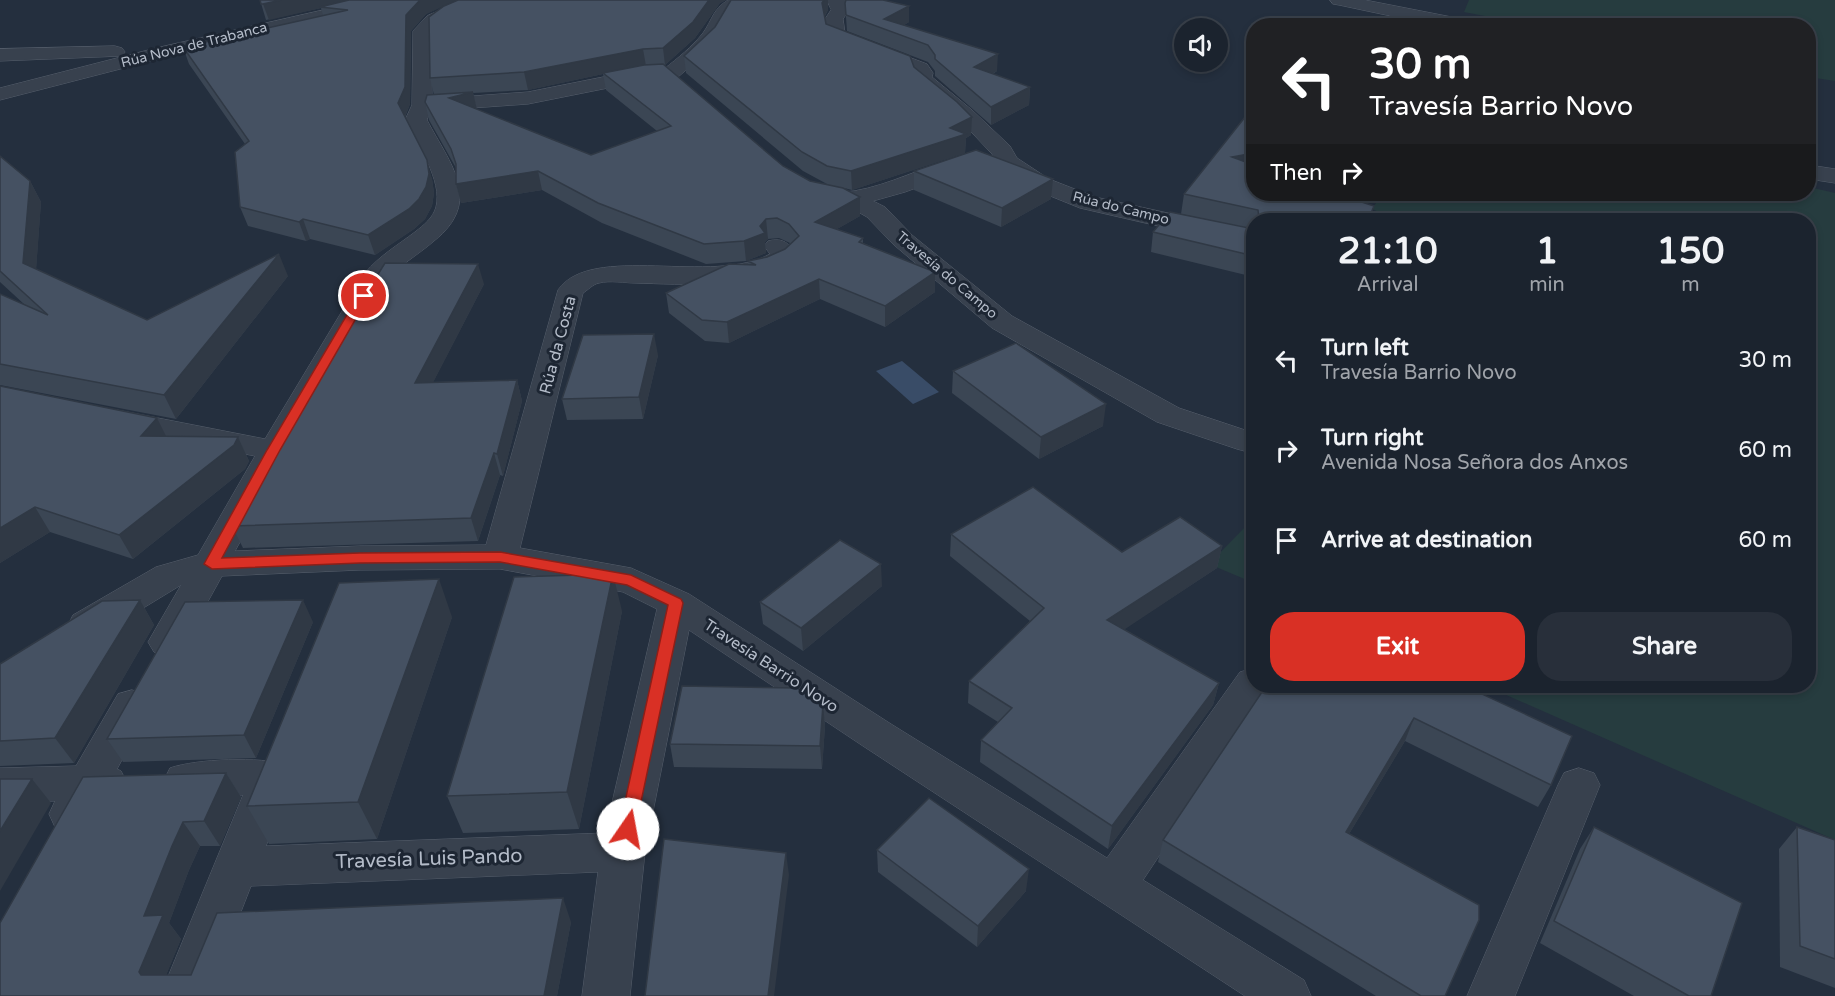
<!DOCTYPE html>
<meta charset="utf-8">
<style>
:root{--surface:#1b232e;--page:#282f3a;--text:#f1f3f6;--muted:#a0a4aa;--line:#39404a;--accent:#d93025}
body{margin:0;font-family:"Varela Round",sans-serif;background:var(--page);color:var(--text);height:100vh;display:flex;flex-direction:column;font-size:22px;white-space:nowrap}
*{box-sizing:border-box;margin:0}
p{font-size:20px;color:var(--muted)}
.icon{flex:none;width:33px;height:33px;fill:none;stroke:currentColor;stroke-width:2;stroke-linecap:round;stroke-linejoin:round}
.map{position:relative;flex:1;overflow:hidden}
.details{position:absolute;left:1246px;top:213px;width:570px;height:480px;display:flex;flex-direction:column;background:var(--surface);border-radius:24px;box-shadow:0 3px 9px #0003,0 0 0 2px var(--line)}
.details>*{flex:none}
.guide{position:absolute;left:1246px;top:18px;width:570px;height:183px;border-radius:24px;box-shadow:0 3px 9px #0003,0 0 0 2px var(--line);background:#202124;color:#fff;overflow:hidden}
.fabs{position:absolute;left:1174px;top:18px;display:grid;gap:12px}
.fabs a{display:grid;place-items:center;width:54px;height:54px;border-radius:50%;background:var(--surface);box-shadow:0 3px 9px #0003,0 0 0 2px var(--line);font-size:30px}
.pin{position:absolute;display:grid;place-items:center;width:51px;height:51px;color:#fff;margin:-26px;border:3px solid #fff;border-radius:50%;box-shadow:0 2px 6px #0007}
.me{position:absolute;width:66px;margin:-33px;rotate:12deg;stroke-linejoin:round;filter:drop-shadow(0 0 4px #0008)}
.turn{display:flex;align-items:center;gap:21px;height:126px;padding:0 24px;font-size:27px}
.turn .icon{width:78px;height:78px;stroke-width:2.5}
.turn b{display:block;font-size:42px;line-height:51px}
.then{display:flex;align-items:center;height:57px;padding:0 24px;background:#0003;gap:12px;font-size:22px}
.eta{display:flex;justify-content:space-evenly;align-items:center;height:102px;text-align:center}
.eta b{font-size:36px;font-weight:700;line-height:42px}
.button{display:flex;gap:12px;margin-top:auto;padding:12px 24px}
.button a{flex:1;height:69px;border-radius:24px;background:var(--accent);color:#fff;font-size:24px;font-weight:700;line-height:69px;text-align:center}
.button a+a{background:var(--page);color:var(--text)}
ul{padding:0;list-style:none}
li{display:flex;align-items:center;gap:18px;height:90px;padding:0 24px}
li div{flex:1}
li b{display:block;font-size:22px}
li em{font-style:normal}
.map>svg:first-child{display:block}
.green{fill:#263c3f}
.water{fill:#394c67}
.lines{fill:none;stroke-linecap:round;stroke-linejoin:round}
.minor-casing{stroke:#565f6c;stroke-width:1}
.minor{fill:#38414e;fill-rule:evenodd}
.wall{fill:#3b4654;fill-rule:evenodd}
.shaded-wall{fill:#303945}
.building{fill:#455162;stroke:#303945;stroke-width:1.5}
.route{fill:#d93025;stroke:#8d1f18;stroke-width:1.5}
.labels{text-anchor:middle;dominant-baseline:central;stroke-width:6;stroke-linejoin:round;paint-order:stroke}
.far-street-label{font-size:14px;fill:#b4bcc9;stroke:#1d2633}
.street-label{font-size:16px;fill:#b4bcc9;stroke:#1d2633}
.near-street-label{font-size:20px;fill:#b4bcc9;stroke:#1d2633}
</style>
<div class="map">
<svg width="1835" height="996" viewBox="0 0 1835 996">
<rect width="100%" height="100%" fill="#242f3e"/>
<g class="green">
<path d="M1469,0H1835V81L1809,77V26H1537L1464,12Z"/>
<path d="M1809,187L1835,193V840L1486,686H1809V220H1397L1372,209L1382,194H1809Z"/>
<path d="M1254,518V583L1209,564Z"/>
</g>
<path class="water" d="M902,361L939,392L913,404L876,371Z"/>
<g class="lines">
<defs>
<g id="minor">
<path d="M367,0H399L396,4L159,59L0,100V88L156,48Z"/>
<path d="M463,0H487L484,4L447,20L431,32L432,99L528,92L648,68L655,70L658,74L655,78L648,80L528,104L430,111L427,120C450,164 484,201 434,241C418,255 399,265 385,282L235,551L360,546L486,545L558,290C591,242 714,286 770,254L764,246L768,241C784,237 789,244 798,256C774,291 675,284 636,283C625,283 610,280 599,283C593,284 588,290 583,293L520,548L631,568L689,594L891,724L1107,858L1240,672L1254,668V686H1272L1143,880L1304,980L1311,996H1245L863,746L689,630L645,852L630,996H582L598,872L251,886L208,996H160L243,795L185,797L170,792L164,780L170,768C196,759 261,756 287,765L293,777L266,846L605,833L657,609L623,592L500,569L360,570L222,576L180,652L167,656L154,652L148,642L181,585L99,635L86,639L73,635L68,625L73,615L156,567L198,555L255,456L106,426L102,419L106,412L117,410L265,439L365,273C379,256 398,245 415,232C424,225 433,218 436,207C443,181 417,143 405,120L412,105L413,31L427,16Z"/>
<path d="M728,0H749L731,14L724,30L709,50L678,77H664L661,73L664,69C678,58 692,47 703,33C713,19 712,10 728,0Z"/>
<path d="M827,0H845L849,10L843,19L845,33L927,64L933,73L932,77L972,110L1010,146L1017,158L1049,179L1095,197L1254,232V248L1080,208L1033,189L1000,167L992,154L958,118L915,83L912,79V72L829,40L827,36L825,19L831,10Z"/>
<path d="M1330,0H1365L1467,20L1474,22L1476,26H1438L1339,5L1333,4Z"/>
<path d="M115,46L122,48L125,52L122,56L0,61V49Z"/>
<path d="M957,158L965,160L968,165L965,170L905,192L873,201L885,207L912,235L1012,316L1179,408L1254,433V450L1248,452L1237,449L1157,422L992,328L894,245L867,217L844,204L809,196L805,191L809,186C825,182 839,194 854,191C890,185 922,167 957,158Z"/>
<path d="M1809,165L1835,169V183L1809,179Z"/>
<path d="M132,690L146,694L152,705L117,769L121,771L127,783L121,795L100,801L85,827L70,832L55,827L49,814L55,801L0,802V768L76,766L118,694Z"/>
<path d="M1579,768L1594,773L1600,785L1515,996H1467L1558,785L1564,773Z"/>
</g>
</defs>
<use href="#minor" class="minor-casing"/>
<use href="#minor" class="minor"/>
</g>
<g class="wall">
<path d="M260,0H726L720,3L695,38L665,65H664L783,166L810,181L827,184L803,171L686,73L684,56L715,27L731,0H828V10L825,16L826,24L914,67L971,135L966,138L965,153L852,190L844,188L860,197V216L837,229L863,238V243L935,272V292L885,327L820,299L729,343L705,341L669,313L666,293L748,264V261L767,257L785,249L790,243L779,238L768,239L765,242L766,253L746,261L706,264L602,223L542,190L461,203L456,184V168L429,120L425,102L434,95L430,78L443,6L426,14L411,31L410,104L405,117L432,179L434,193L432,206L425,219L414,229L375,255L310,239L306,241L248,226L240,207L245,144L189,64L183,47L323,15L321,8L266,20ZM603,74L606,90L657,131L591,155L477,110L473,93L528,90Z"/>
<path d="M845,3L909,6V22L904,25L997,71L993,74L1030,87L1029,105L991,125L935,76V71L928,62L847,31Z"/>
<path d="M0,156L30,181L41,202L36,269L147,320L288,276L176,419L0,385V294L25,305L0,282Z"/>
<path d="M914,171L1051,199L1001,227L914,190Z"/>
<path d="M1184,194H1254L1370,220H1254V277L1151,252L1153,232L1214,221L1181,214Z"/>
<path d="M484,284L433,382L517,380L522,401L503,476L500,475L478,541L243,548L232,526L345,336L343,331Z"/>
<path d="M658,355L643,419L567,420L562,399Z"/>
<path d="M953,371L1103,426L1039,459L952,393Z"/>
<path d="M0,386L166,436L238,437L249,461L245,469L133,559L50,532L0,563Z"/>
<path d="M951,534L1122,552L1222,546L1217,568L1124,629L1219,683L1213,705L1108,849L980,762L981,740L998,722L968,703L969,681L1030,621L950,556Z"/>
<path d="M882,586L803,651L763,624L760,602Z"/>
<path d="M140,600L154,625L74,763L0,766V664Z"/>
<path d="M622,611L579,829L463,833L447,796Z"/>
<path d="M452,617L377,839L269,844L247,806Z"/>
<path d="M313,622L256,758L123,762L107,739Z"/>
<path d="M1465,686L1551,785L1538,807L1405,741L1349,834L1445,996H1376L1158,862L1163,840Z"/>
<path d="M823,704L825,726L822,769L674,767L670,744Z"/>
<path d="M226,773L241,797L220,846H200L189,870L169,923L181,939L166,975H191L571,922L557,996H0Z"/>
<path d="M1594,827L1711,996H1634L1540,943L1580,849Z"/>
<path d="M1797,827L1835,840V988L1780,967L1779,849Z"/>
<path d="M877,850L1026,891L977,947L878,872Z"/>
</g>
<g class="shaded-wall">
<path d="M281,0H357L320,7L321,8L269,20L263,4Z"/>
<path d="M420,0H458L426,14L411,31L410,104L403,121L398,103L406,15Z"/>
<path d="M709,0H726L720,3L695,38L665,65L663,48Z"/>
<path d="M824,0H828V10L823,19L822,3Z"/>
<path d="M909,6V22L892,32L884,19Z"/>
<path d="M643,49L646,66L603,73V74L528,90L524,72Z"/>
<path d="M998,54L997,71L974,84V67Z"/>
<path d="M1030,87L1029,105L991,125V107Z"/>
<path d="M473,92L477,110L449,98Z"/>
<path d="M972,117L971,135L966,138L965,153L852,190L851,171L950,128Z"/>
<path d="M1254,153V171L1232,157Z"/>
<path d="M427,160L432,179L434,193L432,206L425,219L414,229L375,255L368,235Z"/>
<path d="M538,171L542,190L461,203L456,184Z"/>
<path d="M1053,179L1051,199L1001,227L1002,208Z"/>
<path d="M30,181L41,202L35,285L23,263Z"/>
<path d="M860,197V216L816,241L815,222Z"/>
<path d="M303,219L310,239L306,241L299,222Z"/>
<path d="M766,219L768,239L765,242L766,253L746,261L744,241L760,226Z"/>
<path d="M279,254L288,276L176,419L164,395Z"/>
<path d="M478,264L484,284L422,404L415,383Z"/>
<path d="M935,272V292L885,327V306Z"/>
<path d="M819,279L820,299L729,343L727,322Z"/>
<path d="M654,334L658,355L643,419L639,397Z"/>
<path d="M517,380L522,401L503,476L497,454Z"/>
<path d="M1106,404L1103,426L1039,459L1041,437Z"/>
<path d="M157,418L169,442L141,436Z"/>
<path d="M238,437L249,461L245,469L133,559L119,535Z"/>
<path d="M494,453L500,475L478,541L471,518Z"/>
<path d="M35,507L50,532L0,563V528Z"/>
<path d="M1222,546L1217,568L1104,643L1107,620Z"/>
<path d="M881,564L882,586L803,651L801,628Z"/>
<path d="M613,574L622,611L579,829L567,792Z"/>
<path d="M439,579L452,617L377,839L358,802Z"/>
<path d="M140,600L154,625L74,763L55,738Z"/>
<path d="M303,600L313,622L256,758L244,735Z"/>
<path d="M1219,683L1213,705L1108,849L1112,826Z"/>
<path d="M823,704L825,726L822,769L820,746Z"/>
<path d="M1414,718L1405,741L1337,854L1346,832Z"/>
<path d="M226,773L241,797L220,846L204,821Z"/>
<path d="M32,779L51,803L0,891V831Z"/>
<path d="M183,822L200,846L189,870L169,923L181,939L158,995L139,972L144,916L172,846Z"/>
<path d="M786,853L789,875L774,996H768Z"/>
<path d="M1029,869L1026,891L977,947L978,926Z"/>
<path d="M563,898L571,922L557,996H544Z"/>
</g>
<g class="building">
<path d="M260,0H281L263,4H261Z"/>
<path d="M349,0H420L406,15L405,87L398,103L427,160L429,174L426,187L419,199L409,209L368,235L303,219L299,222L240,207L235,152L249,141L183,47L348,10L320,7Z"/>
<path d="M458,0H709L693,22L663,48L643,49L524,72L430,78L429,17L444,6Z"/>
<path d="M731,0H824L822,3L826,24L910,56L914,67L957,102L972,117L950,128L966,134L851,171L827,166L802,152L684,56L715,27Z"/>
<path d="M846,0H883L909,6L884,19L998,54L974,67L1030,87L991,107L935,59V55L928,45L846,15L845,3Z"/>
<path d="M663,64L783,166L810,181L843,188L860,197L815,222L863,238L859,242L935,272L885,306L819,279L727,322L702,320L666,293L729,264L756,265L748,261L767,257L785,249L799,236L789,224L777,218L766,219L760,226L765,233L744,241L704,244L598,203L538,171L456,184V164L451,149L425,102L427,95L473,92L449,98L591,155L671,126L603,73L644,65Z"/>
<path d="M1253,107L1254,108V153L1232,157L1254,165V194H1337L1374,206L1368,220H1259L1258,210L1184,194Z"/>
<path d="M976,150L1053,179L1002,208L914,171Z"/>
<path d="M0,156L30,181L23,263L147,320L279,254L164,395L0,364V294L48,315L0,271Z"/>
<path d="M1170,212L1254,229V256L1153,232Z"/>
<path d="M385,263L478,264L415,383L517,380L497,454L494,453L471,518L232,526L346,334L343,331Z"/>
<path d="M654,334L639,397L562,399L583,335Z"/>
<path d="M1016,343L1106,404L1041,437L953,371Z"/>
<path d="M0,386L157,418L141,436L238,437L234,445L119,535L35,507L0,528Z"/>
<path d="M1033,487L1122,552L1180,517L1222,546L1107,620L1219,683L1112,826L981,740L1012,708L969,681L1044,608L951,534Z"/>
<path d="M840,540L881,564L801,628L760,602Z"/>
<path d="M613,574L567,792L447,796L514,577Z"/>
<path d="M439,579L358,802L247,806L339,583Z"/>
<path d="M140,600L55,738L0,741V664L102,601Z"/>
<path d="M303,600L244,735L107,739L185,602Z"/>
<path d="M682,686L797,688L823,704L820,746L670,744Z"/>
<path d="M1266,686H1465L1572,736L1551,785L1414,718L1346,832L1479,905V920L1445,996H1421L1163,840Z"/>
<path d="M226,773L204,821L183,822L172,846L144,916L163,915L139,972L141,975H191L217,913L563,898L544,996H0V923L83,777Z"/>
<path d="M0,779H32L0,831Z"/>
<path d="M929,798L1029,869L978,926L877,850Z"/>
<path d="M1594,827L1742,903L1711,996H1689L1554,921Z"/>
<path d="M1797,827L1835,840V959L1800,946Z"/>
<path d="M664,839L786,853L768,996H645Z"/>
</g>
<path class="route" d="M364,293L369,296L280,450L222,558L360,553L500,552L631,575L681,599L683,603L634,835L628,837L621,835L619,829L668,605L627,585L500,562L360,563L212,569L204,564L267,450L358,296Z"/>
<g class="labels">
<g class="far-street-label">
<text transform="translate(194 45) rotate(-14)">Rúa Nova de Trabanca</text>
<text transform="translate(1121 208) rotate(14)">Rúa do Campo</text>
<text transform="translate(947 275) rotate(40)">Travesía do Campo</text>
</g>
<g class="street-label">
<text transform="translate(558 345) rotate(-75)">Rúa da Costa</text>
<text transform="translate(771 666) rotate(33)">Travesía Barrio Novo</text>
</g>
<g class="near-street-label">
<text transform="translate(429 859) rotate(-2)">Travesía Luis Pando</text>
</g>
</g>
</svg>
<div class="fabs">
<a><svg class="icon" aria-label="sound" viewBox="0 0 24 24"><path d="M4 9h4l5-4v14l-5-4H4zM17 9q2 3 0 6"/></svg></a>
</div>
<div class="pin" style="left:364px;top:296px;background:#d93025"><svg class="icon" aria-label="arrive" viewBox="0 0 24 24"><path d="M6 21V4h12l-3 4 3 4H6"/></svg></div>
<svg class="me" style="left:628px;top:829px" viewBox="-20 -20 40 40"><circle r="19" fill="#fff"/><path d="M0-13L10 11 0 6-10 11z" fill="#d93025"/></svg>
<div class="guide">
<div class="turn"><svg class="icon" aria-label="left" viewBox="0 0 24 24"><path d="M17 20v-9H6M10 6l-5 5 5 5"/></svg><div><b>30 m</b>Travesía Barrio Novo</div></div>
<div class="then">Then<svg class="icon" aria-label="right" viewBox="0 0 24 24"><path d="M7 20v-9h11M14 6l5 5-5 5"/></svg></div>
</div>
<section class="details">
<div class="eta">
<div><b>21:10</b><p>Arrival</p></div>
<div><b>1</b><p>min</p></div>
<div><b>150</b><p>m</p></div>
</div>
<ul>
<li><svg class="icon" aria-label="left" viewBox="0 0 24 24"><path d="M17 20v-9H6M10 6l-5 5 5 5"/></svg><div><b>Turn left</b><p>Travesía Barrio Novo</p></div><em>30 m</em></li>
<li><svg class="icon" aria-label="right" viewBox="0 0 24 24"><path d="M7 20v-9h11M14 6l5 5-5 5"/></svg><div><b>Turn right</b><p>Avenida Nosa Señora dos Anxos</p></div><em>60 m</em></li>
<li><svg class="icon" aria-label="arrive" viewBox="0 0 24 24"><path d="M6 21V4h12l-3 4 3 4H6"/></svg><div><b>Arrive at destination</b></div><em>60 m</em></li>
</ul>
<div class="button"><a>Exit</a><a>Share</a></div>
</section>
</div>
